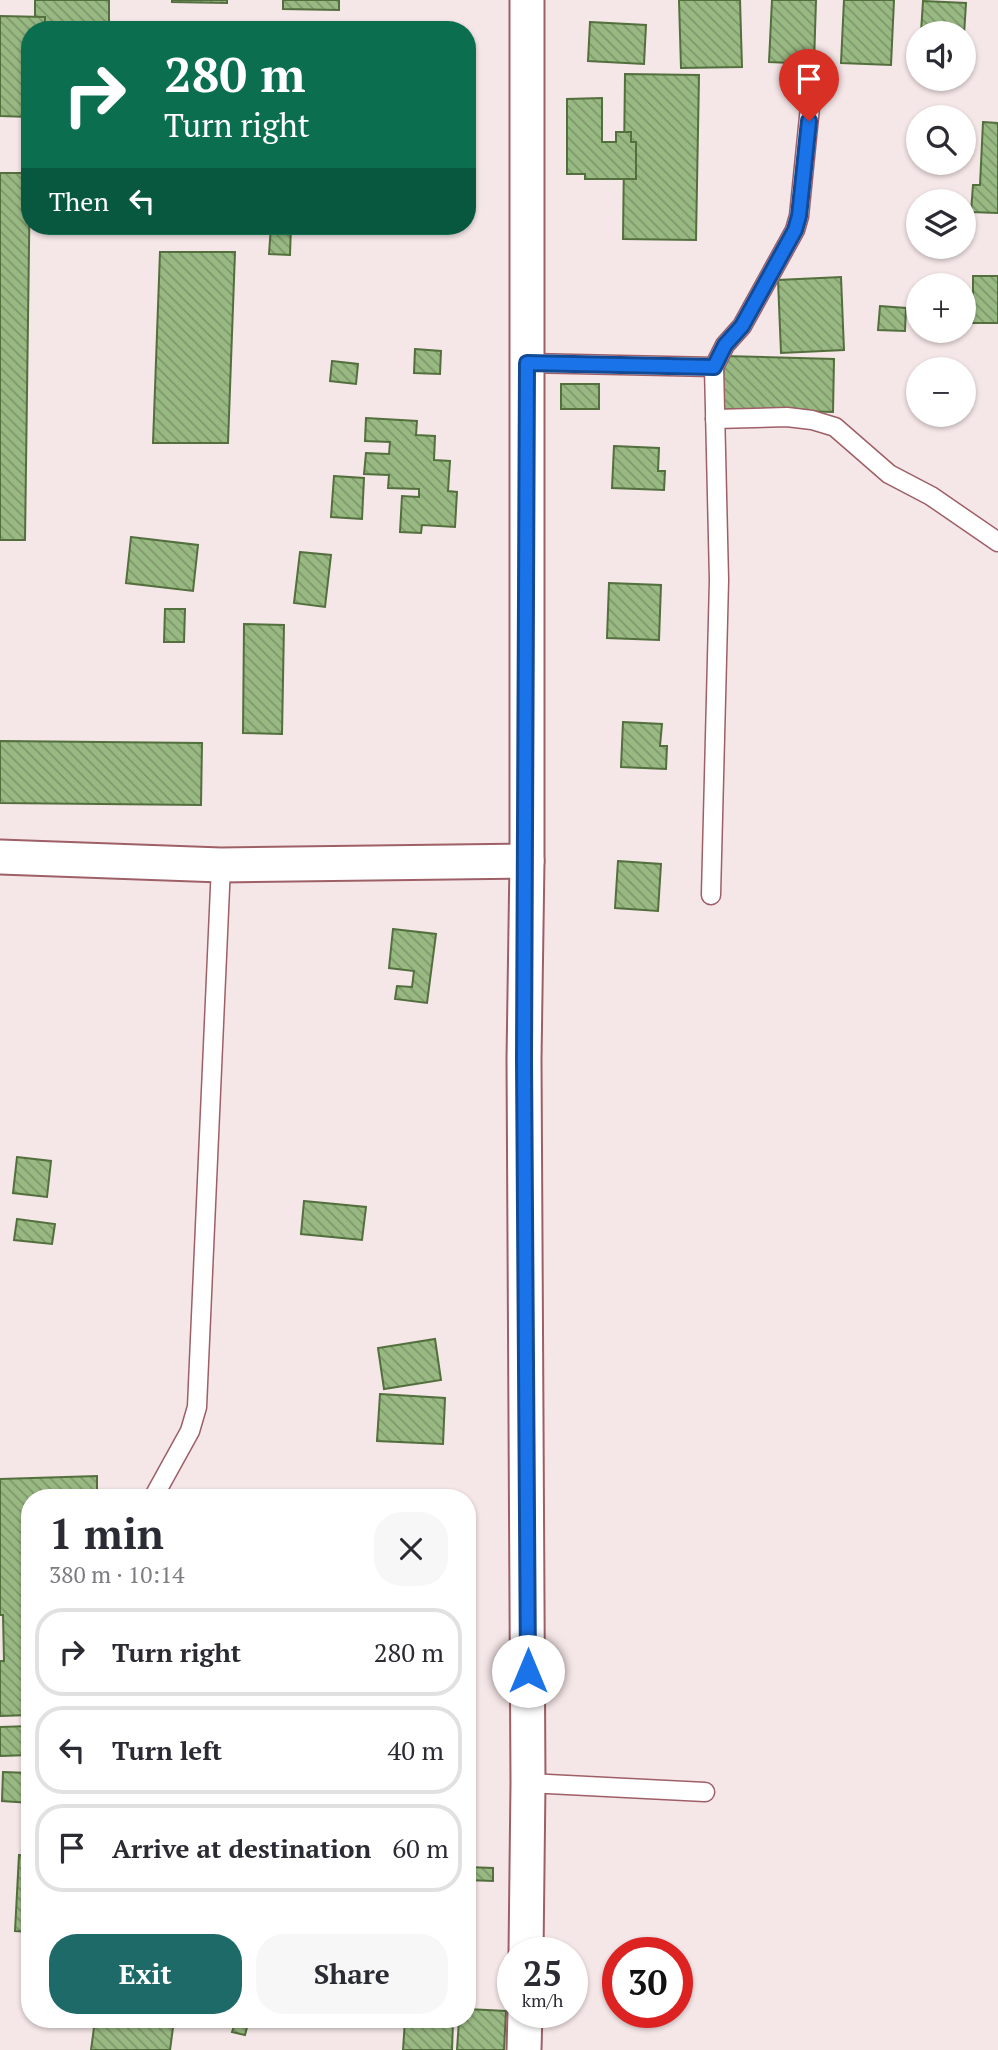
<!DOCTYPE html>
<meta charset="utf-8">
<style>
:root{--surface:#fff;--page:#f7f7f7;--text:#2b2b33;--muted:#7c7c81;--line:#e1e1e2;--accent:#1d6a68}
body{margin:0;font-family:"PT Serif",serif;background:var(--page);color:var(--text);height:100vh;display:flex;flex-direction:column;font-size:26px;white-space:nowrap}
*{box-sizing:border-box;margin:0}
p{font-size:23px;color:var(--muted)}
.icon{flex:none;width:38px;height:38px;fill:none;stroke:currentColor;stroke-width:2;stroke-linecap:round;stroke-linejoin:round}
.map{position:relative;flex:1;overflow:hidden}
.sheet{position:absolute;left:21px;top:1489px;width:455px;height:539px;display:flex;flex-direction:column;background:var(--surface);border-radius:28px;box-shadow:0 2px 5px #0004}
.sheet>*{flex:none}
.top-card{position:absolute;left:21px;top:21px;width:455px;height:214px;border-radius:28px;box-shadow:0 2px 5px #0004;background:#0b6e4f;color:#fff;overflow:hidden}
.fabs{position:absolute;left:906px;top:21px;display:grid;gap:14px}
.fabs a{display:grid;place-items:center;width:70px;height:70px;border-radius:50%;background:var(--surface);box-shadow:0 2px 5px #0004;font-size:35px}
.speed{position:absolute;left:497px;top:1937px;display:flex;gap:14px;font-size:35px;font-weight:700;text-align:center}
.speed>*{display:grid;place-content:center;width:91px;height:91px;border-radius:50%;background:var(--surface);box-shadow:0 2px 5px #0004;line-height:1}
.speed small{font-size:18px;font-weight:400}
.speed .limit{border:10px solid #d22;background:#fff;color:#111}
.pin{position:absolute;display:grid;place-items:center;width:60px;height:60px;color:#fff;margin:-72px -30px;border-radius:50% 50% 50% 0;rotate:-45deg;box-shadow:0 0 7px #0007}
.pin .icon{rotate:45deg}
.me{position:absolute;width:77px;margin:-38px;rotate:0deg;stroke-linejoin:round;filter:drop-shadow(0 0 5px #0008)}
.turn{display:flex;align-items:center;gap:24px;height:147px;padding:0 28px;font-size:32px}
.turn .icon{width:91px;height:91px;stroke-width:2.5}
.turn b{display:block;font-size:49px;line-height:60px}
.then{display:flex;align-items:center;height:66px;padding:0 28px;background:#0003;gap:14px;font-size:26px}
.round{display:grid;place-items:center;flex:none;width:74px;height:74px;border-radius:28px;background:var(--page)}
.head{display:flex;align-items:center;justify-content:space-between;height:119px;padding:0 28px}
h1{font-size:42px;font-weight:600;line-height:52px}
.primary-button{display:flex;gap:14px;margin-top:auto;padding:14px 28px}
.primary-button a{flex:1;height:80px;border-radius:28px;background:var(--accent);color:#fff;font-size:28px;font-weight:600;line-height:80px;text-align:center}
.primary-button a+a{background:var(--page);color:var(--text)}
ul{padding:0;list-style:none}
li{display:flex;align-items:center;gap:21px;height:88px;margin:0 14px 10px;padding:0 14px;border:4px solid var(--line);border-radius:28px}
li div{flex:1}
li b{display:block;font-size:26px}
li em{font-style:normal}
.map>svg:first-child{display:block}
.building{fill:url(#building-back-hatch);stroke:#536f3d;stroke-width:2}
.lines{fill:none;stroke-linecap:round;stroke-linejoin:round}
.lane-casing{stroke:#9e5f66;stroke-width:21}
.street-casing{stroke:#9e5f66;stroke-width:37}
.lane{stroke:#fff;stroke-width:18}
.street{stroke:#fff;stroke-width:33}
.route-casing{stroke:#114b97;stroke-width:18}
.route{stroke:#1a73e8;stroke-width:12}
</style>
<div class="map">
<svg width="998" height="2050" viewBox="0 0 998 2050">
<defs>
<pattern id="building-back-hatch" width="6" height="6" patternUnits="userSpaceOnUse" patternTransform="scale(1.75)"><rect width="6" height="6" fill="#99b983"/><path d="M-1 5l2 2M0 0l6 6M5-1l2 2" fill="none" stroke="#7e966b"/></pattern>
</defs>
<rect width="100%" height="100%" fill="#f5e6e7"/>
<g class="building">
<path d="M35,0H109V28L35,26Z"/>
<path d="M172,0H227V3L172,2Z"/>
<path d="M283,0H339V10L283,9Z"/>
<path d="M679,0H740L742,67L681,68Z"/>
<path d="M772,0H816L814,64L769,62Z"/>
<path d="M844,0H894L891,65L841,63Z"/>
<path d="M923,1L966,3L964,35V33H921Z"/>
<path d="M0,16L45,17V30H30V117L0,116Z"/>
<path d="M590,22L646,25L644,64L588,61Z"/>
<path d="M625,74L699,75L696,240L623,239Z"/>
<path d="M602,98V142H616V132H631V142H636V179H585V174H567V99Z"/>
<path d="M983,122L998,123V213L971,212L973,185H980Z"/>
<path d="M0,173H30L25,540H0Z"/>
<path d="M271,226H291L290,255L269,254Z"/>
<path d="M160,252H235L228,443H153Z"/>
<rect x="973" y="276" width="25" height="47"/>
<path d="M841,277L844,350L781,353L778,280Z"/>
<path d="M880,306L906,308L905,331L878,330Z"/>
<path d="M415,349L441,351L440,374L414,373Z"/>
<path d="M724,356L834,359L833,412L722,409Z"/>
<path d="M332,361L358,364L356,384L330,381Z"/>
<rect x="561" y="384" width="38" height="25"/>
<path d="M366,418L417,421L416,435L435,436L434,460L450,461L448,491L457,492L455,527L422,525L421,533L400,532L402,496L419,497V489L388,488L389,475L364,474L366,453L389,454L390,442L365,441Z"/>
<path d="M614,446L659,448L658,471H665L664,490L612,488Z"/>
<path d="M334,476L364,478L362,519L331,517Z"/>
<path d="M131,537L198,545L193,591L126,583Z"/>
<path d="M300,552L331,555L325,607L294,603Z"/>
<path d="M609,583L661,585L659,640L607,638Z"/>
<path d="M165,609H185L184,642H164Z"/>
<path d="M244,624L284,625L282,734L243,733Z"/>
<path d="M623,722L662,724L660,746H667L666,769L621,767Z"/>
<path d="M0,741L202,743L201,805L0,803Z"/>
<path d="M618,861L661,864L658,911L615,908Z"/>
<path d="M393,929L436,934L427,1003L395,999L397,986L412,987L414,971L389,968Z"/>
<path d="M17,1157L51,1161L47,1197L13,1193Z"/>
<path d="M304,1201L366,1207L362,1240L301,1234Z"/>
<path d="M17,1219L55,1224L52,1244L14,1240Z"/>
<path d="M435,1339L441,1380L384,1389L378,1348Z"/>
<path d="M380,1394L445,1398L443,1444L377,1441Z"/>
<path d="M97,1476V1498H30V1715L0,1716V1661H4L3,1615H0V1479Z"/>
<path d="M30,1726V1755L0,1756V1727Z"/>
<path d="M3,1772L30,1773V1803L2,1801Z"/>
<path d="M19,1855L30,1856V1932L15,1931Z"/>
<path d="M467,1867L493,1868V1881L467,1880Z"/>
<path d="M467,2009L506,2011L504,2050H457L459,2020H467Z"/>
<path d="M95,2020H174L170,2050H91Z"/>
<path d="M236,2020H249L245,2035L232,2032Z"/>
<path d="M405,2020L453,2022L452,2050H403Z"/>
</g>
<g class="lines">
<defs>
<g id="lane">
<path d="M527,363L714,367"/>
<path d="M715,419L787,417L812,420L835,427L889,474L931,496L998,542"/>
<path d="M711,895L719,580L714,367L725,345L742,326L795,230L799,216L811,97"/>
<path d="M153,1498L190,1431L197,1407L221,865"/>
<path d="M528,1783L705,1792"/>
</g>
<g id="street">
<path d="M0,857L221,865L527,861"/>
<path d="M526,1953L528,1783L524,1059L527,861V0"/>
<path d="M524,2050L525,2012"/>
</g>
</defs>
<use href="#lane" class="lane-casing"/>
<use href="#street" class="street-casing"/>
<use href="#lane" class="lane"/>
<use href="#street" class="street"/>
</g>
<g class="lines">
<defs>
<path id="route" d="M528,1671L524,1059L527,363L714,367L725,345L742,326L795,230L799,216L809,121"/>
</defs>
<use href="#route" class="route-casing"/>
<use href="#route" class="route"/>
</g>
</svg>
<div class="fabs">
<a><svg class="icon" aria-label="sound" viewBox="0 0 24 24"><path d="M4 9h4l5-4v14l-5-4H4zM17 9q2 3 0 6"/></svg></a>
<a><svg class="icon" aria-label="search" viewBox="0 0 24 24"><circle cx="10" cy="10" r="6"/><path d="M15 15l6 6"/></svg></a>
<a><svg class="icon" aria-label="layers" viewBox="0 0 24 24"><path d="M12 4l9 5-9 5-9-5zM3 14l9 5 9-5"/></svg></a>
<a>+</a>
<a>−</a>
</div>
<div class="speed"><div>25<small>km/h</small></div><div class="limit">30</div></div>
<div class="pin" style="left:809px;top:121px;background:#d93025"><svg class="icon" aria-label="arrive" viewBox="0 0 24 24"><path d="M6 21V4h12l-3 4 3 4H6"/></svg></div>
<svg class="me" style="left:528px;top:1671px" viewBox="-20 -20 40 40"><circle r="19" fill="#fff"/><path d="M0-13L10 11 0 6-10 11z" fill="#1a73e8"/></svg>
<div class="top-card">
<div class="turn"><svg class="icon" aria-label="right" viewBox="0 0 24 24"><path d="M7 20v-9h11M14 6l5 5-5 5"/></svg><div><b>280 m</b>Turn right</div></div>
<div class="then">Then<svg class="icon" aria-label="left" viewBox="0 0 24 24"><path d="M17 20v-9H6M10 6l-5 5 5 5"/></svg></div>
</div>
<section class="sheet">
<div class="head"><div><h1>1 min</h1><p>380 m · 10:14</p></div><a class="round"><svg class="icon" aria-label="close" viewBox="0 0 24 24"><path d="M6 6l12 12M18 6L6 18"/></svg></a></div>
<ul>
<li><svg class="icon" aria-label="right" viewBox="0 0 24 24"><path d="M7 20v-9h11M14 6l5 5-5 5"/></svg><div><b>Turn right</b></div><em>280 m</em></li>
<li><svg class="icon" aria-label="left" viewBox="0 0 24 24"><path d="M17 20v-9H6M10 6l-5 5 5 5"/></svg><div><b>Turn left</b></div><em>40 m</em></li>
<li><svg class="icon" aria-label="arrive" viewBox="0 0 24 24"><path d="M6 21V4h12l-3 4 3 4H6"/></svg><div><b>Arrive at destination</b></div><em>60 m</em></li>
</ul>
<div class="primary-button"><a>Exit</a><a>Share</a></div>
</section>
</div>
